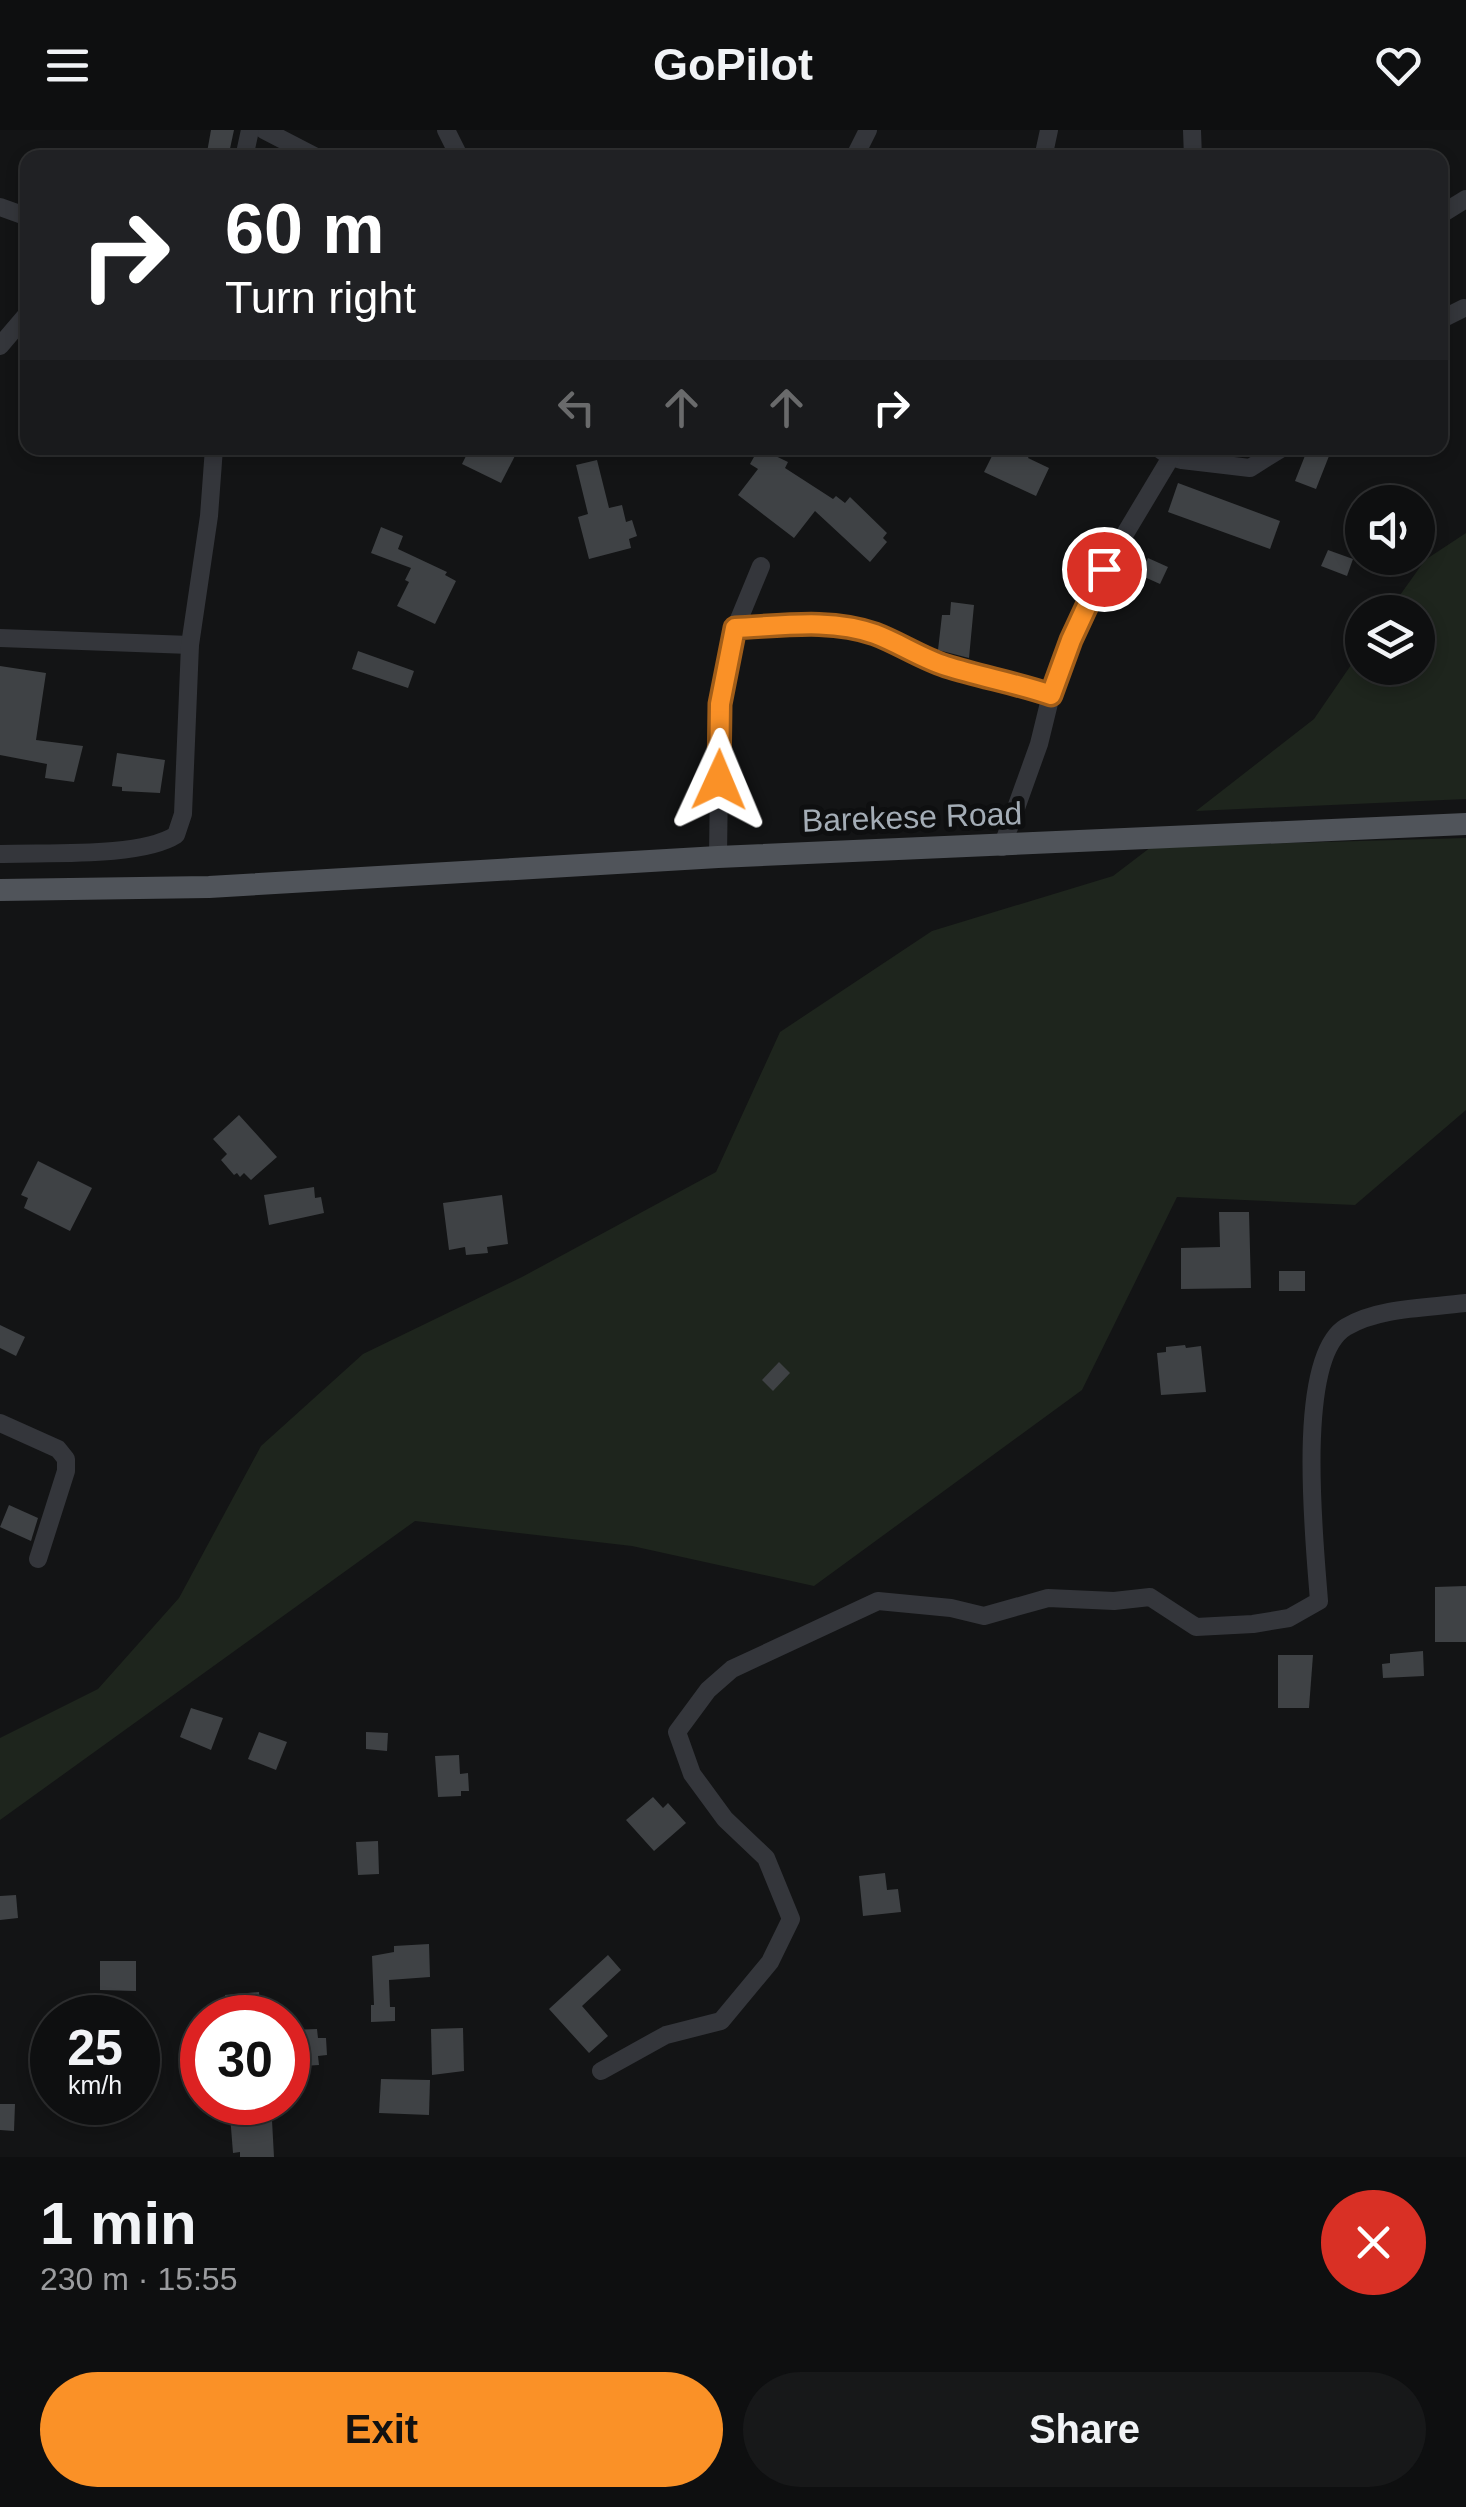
<!DOCTYPE html>
<meta charset="utf-8">
<style>
:root{--surface:#0e0f10;--page:#171819;--text:#f1f3f6;--muted:#9b9c9f;--line:#2e2f30;--accent:#fa9127}
body{margin:0;font-family:Arial,sans-serif;background:var(--page);color:var(--text);height:100vh;display:flex;flex-direction:column;font-size:38px;white-space:nowrap}
*{box-sizing:border-box;margin:0}
p{font-size:32px;color:var(--muted)}
.icon{flex:none;width:55px;height:55px;fill:none;stroke:currentColor;stroke-width:2;stroke-linecap:round;stroke-linejoin:round}
.map{position:relative;height:2027px;overflow:hidden}
.side{display:flex;flex-direction:column;background:var(--surface);flex:1}
.side>*{flex:none}
.top-card{position:absolute;left:20px;top:20px;width:1428px;height:305px;border-radius:20px;box-shadow:0 5px 15px #0003,0 0 0 2px var(--line);background:#202124;color:#fff;overflow:hidden}
.tools{position:absolute;left:1345px;top:355px;display:grid;gap:20px}
.tools a{display:grid;place-items:center;width:90px;height:90px;border-radius:50%;background:var(--surface);box-shadow:0 5px 15px #0003,0 0 0 2px var(--line);font-size:50px}
.speed{position:absolute;left:30px;top:1865px;display:flex;gap:20px;font-size:50px;font-weight:700;text-align:center}
.speed>*{display:grid;place-content:center;width:130px;height:130px;border-radius:50%;background:var(--surface);box-shadow:0 5px 15px #0003,0 0 0 2px var(--line);line-height:1}
.speed small{font-size:25px;font-weight:400}
.speed .limit{border:15px solid #d22;background:#fff;color:#111}
.pin{position:absolute;display:grid;place-items:center;width:85px;height:85px;color:#fff;margin:-42px;border:5px solid #fff;border-radius:50%;box-shadow:0 2px 10px #0007}
.me{position:absolute;width:110px;margin:-55px;rotate:1deg;stroke-linejoin:round;filter:drop-shadow(0 0 8px #0008)}
.turn{display:flex;align-items:center;gap:35px;height:210px;padding:0 40px;font-size:45px}
.turn .icon{width:130px;height:130px;stroke-width:2.5}
.turn b{display:block;font-size:70px;line-height:85px}
.lanes{display:flex;align-items:center;height:95px;padding:0 40px;background:#0003;justify-content:center;gap:50px;direction:ltr}
.lanes .off{opacity:.35}
.round{display:grid;place-items:center;flex:none;width:105px;height:105px;border-radius:52px;background:var(--page)}
.overview{display:flex;align-items:center;justify-content:space-between;height:170px;padding:0 40px}
h1{font-size:60px;font-weight:800;line-height:75px}
.button{display:flex;gap:20px;margin-top:auto;padding:20px 40px}
.button a{flex:1;height:115px;border-radius:60px;background:var(--accent);color:#111;font-size:40px;font-weight:800;line-height:115px;text-align:center}
.button a+a{background:var(--page);color:var(--text)}
header{display:flex;justify-content:space-between;align-items:center;height:130px;padding:0 40px;background:var(--surface);font-size:45px;font-weight:800}
.map>svg:first-child{display:block}
.green{fill:#1e251d}
.building{fill:#3f4245}
.lines{fill:none;stroke-linecap:round;stroke-linejoin:round}
.minor{stroke:#34363b;stroke-width:18}
.major{stroke:#50545a;stroke-width:22}
.route-casing{stroke:#a25e19;stroke-width:25}
.route{stroke:#fa9127;stroke-width:18}
.labels{text-anchor:middle;dominant-baseline:central;stroke-width:10;stroke-linejoin:round;paint-order:stroke}
.street-label{font-size:32px;fill:#a4adb6;stroke:#0e0f10}
</style>
<header><svg class="icon" aria-label="menu" viewBox="0 0 24 24"><path d="M4 6h16M4 12h16M4 18h16"/></svg>GoPilot<svg class="icon" aria-label="heart" viewBox="0 0 24 24"><path d="M12 20l-8-8c-3-5 5-10 8-4 3-6 11-1 8 4z"/></svg></header>
<div class="map">
<svg width="1466" height="2027" viewBox="0 0 1466 2027">
<rect width="100%" height="100%" fill="#131415"/>
<g class="green">
<path d="M1466,403V669L1196,681L1314,589L1362,519V538H1418V482H1388L1425,430Z"/>
<path d="M1466,708V980L1355,1075L1177,1067L1082,1260L814,1456L632,1416L415,1391L0,1690V1608L98,1559L179,1468L261,1316L363,1224L522,1147L716,1042L780,902L932,801L1113,746L1151,717Z"/>
</g>
<g class="building">
<path d="M211,0H234L228,28H206Z"/>
<path d="M470,318H519L501,353L462,334Z"/>
<path d="M759,318L788,332L785,338L833,369L836,366L845,373L850,367L887,403L883,408L887,412L870,432L815,381L794,408L738,365L758,339L750,334Z"/>
<path d="M996,318H1033L1028,328L1049,338L1036,366L984,342Z"/>
<path d="M1308,318L1329,326L1316,359L1295,351Z"/>
<path d="M597,330L609,378L622,375L626,392L632,390L637,406L629,409L631,418L589,429L578,387L588,384L576,335Z"/>
<path d="M1178,353L1280,391L1270,419L1168,382Z"/>
<path d="M381,397L403,406L398,419L447,442L445,445L456,451L435,494L397,476L409,452L405,450L411,438L371,423Z"/>
<path d="M1328,420L1353,429L1347,446L1321,436Z"/>
<path d="M1148,428L1168,437L1160,454L1140,445Z"/>
<path d="M951,472L974,475L969,528L938,520L942,485H950Z"/>
<path d="M358,521L414,541L408,558L352,539Z"/>
<path d="M0,536L46,543L36,610L83,616L74,652L45,648L47,634L0,625Z"/>
<path d="M117,623L165,630L160,663L122,661V657L112,656Z"/>
<path d="M239,985L277,1027L251,1050L244,1043L240,1047L237,1043L234,1045L221,1030L227,1024L213,1009Z"/>
<path d="M38,1031L92,1058L70,1101L24,1078L28,1068L21,1065Z"/>
<path d="M314,1057L315,1068L321,1067L324,1083L269,1095L264,1065Z"/>
<path d="M502,1065L508,1114L487,1117L488,1123L466,1125L465,1117L449,1120L443,1073Z"/>
<path d="M1219,1082H1249L1251,1158L1181,1159V1118L1220,1117Z"/>
<rect x="1279" y="1141" width="26" height="20"/>
<path d="M0,1195L25,1207L16,1226L0,1218Z"/>
<path d="M1185,1215L1186,1218L1201,1216L1206,1262L1161,1265L1157,1223L1166,1222V1217Z"/>
<path d="M779,1232L790,1243L773,1261L762,1250Z"/>
<path d="M9,1375L38,1388L31,1411L0,1397Z"/>
<path d="M1466,1456V1512H1435V1457Z"/>
<path d="M1423,1521L1424,1546L1383,1548L1382,1534L1390,1533V1524Z"/>
<path d="M1278,1525H1313L1309,1578H1278Z"/>
<path d="M191,1578L223,1588L211,1620L180,1607Z"/>
<path d="M259,1602L287,1612L276,1640L248,1629Z"/>
<path d="M366,1602L388,1603L387,1621L366,1619Z"/>
<path d="M459,1625L460,1644L468,1643L469,1661H461V1666L438,1667L435,1626Z"/>
<path d="M653,1667L663,1678L668,1673L686,1693L654,1721L626,1690Z"/>
<path d="M378,1711L379,1744L358,1745L356,1712Z"/>
<path d="M885,1743L887,1760L898,1759L901,1782L863,1786L859,1746Z"/>
<path d="M16,1765L18,1788L0,1790V1766Z"/>
<path d="M429,1814L430,1847L389,1850L390,1877H395V1891L371,1892V1875H374L372,1826L394,1822V1816Z"/>
<path d="M608,1825L621,1840L582,1876L608,1906L589,1923L549,1879Z"/>
<path d="M100,1831H136V1861L100,1860Z"/>
<path d="M259,1862L261,1888H227L225,1865Z"/>
<path d="M463,1898L464,1941L432,1945L431,1899Z"/>
<path d="M317,1899L318,1908H326L327,1925L318,1926L319,1935L288,1937V1900Z"/>
<path d="M381,1949L430,1950L429,1985L379,1983Z"/>
<path d="M229,1972H271L274,2027H240V2022L233,2023Z"/>
<path d="M0,1974H15L14,2001L0,2000Z"/>
</g>
<g class="lines">
<g class="minor">
<path d="M264,0L318,28"/>
<path d="M446,0L460,28"/>
<path d="M1192,0L1193,28"/>
<path d="M244,28L250,0"/>
<path d="M854,28L868,0"/>
<path d="M1043,28L1049,0"/>
<path d="M0,77L28,87"/>
<path d="M1440,85L1466,69"/>
<path d="M1440,190L1464,178"/>
<path d="M0,216L28,183"/>
<path d="M1158,318L1171,327L1182,330L1250,338L1282,318"/>
<path d="M735,499L817,494L873,503L937,533L1005,549L1051,565"/>
<path d="M0,508L190,515"/>
<path d="M1002,717L1039,614L1051,565L1071,510L1104,439L1171,327"/>
<path d="M0,724C45,722 140,728 176,705L183,684L190,515L209,386L214,318"/>
<path d="M718,727L720,574L735,499L761,436"/>
<path d="M0,1293L58,1319L66,1329V1341L38,1429"/>
<path d="M601,1941L666,1905L721,1891L770,1832L791,1789L766,1728L725,1689L692,1644L677,1602L708,1560L732,1539L878,1471L951,1478L984,1486L1048,1468L1114,1471L1150,1467L1196,1497L1253,1494L1289,1488L1319,1471C1315,1415 1294,1228 1346,1197C1379,1177 1429,1178 1466,1173"/>
</g>
<path class="major" d="M0,760L209,757L718,727L1466,694"/>
</g>
<g class="lines">
<defs>
<path id="route" d="M719,650L720,574L735,498C780,496 831,488 875,504C899,513 921,528 946,536C981,547 1016,553 1051,565L1071,510L1104,439"/>
</defs>
<use href="#route" class="route-casing"/>
<use href="#route" class="route"/>
</g>
<g class="labels">
<g class="street-label">
<text transform="translate(912 687) rotate(-2)">Barekese Road</text>
</g>
</g>
</svg>
<div class="tools">
<a><svg class="icon" aria-label="sound" viewBox="0 0 24 24"><path d="M4 9h4l5-4v14l-5-4H4zM17 9q2 3 0 6"/></svg></a>
<a><svg class="icon" aria-label="layers" viewBox="0 0 24 24"><path d="M12 4l9 5-9 5-9-5zM3 14l9 5 9-5"/></svg></a>
</div>
<div class="speed"><div>25<small>km/h</small></div><div class="limit">30</div></div>
<div class="pin" style="left:1104px;top:439px;background:#d93025"><svg class="icon" aria-label="arrive" viewBox="0 0 24 24"><path d="M6 21V4h12l-3 4 3 4H6"/></svg></div>
<svg class="me" style="left:719px;top:650px" viewBox="-20 -20 40 40"><path d="M0-17L14 15 0 8-14 15z" fill="#fa9127" stroke="#fff" stroke-width="4"/></svg>
<div class="top-card">
<div class="turn"><svg class="icon" aria-label="right" viewBox="0 0 24 24"><path d="M7 20v-9h11M14 6l5 5-5 5"/></svg><div><b>60 m</b>Turn right</div></div>
<div class="lanes"><svg class="icon off" aria-label="left" viewBox="0 0 24 24"><path d="M17 20v-9H6M10 6l-5 5 5 5"/></svg><svg class="icon off" aria-label="ahead" viewBox="0 0 24 24"><path d="M12 20V5M6 11l6-6 6 6"/></svg><svg class="icon off" aria-label="ahead" viewBox="0 0 24 24"><path d="M12 20V5M6 11l6-6 6 6"/></svg><svg class="icon" aria-label="right" viewBox="0 0 24 24"><path d="M7 20v-9h11M14 6l5 5-5 5"/></svg></div>
</div>
</div>
<section class="side">
<div class="overview"><div><h1>1 min</h1><p>230 m · 15:55</p></div><a class="round" style="background:#d93025;color:#fff"><svg class="icon" aria-label="close" viewBox="0 0 24 24"><path d="M6 6l12 12M18 6L6 18"/></svg></a></div>
<div class="button"><a>Exit</a><a>Share</a></div>
</section>
